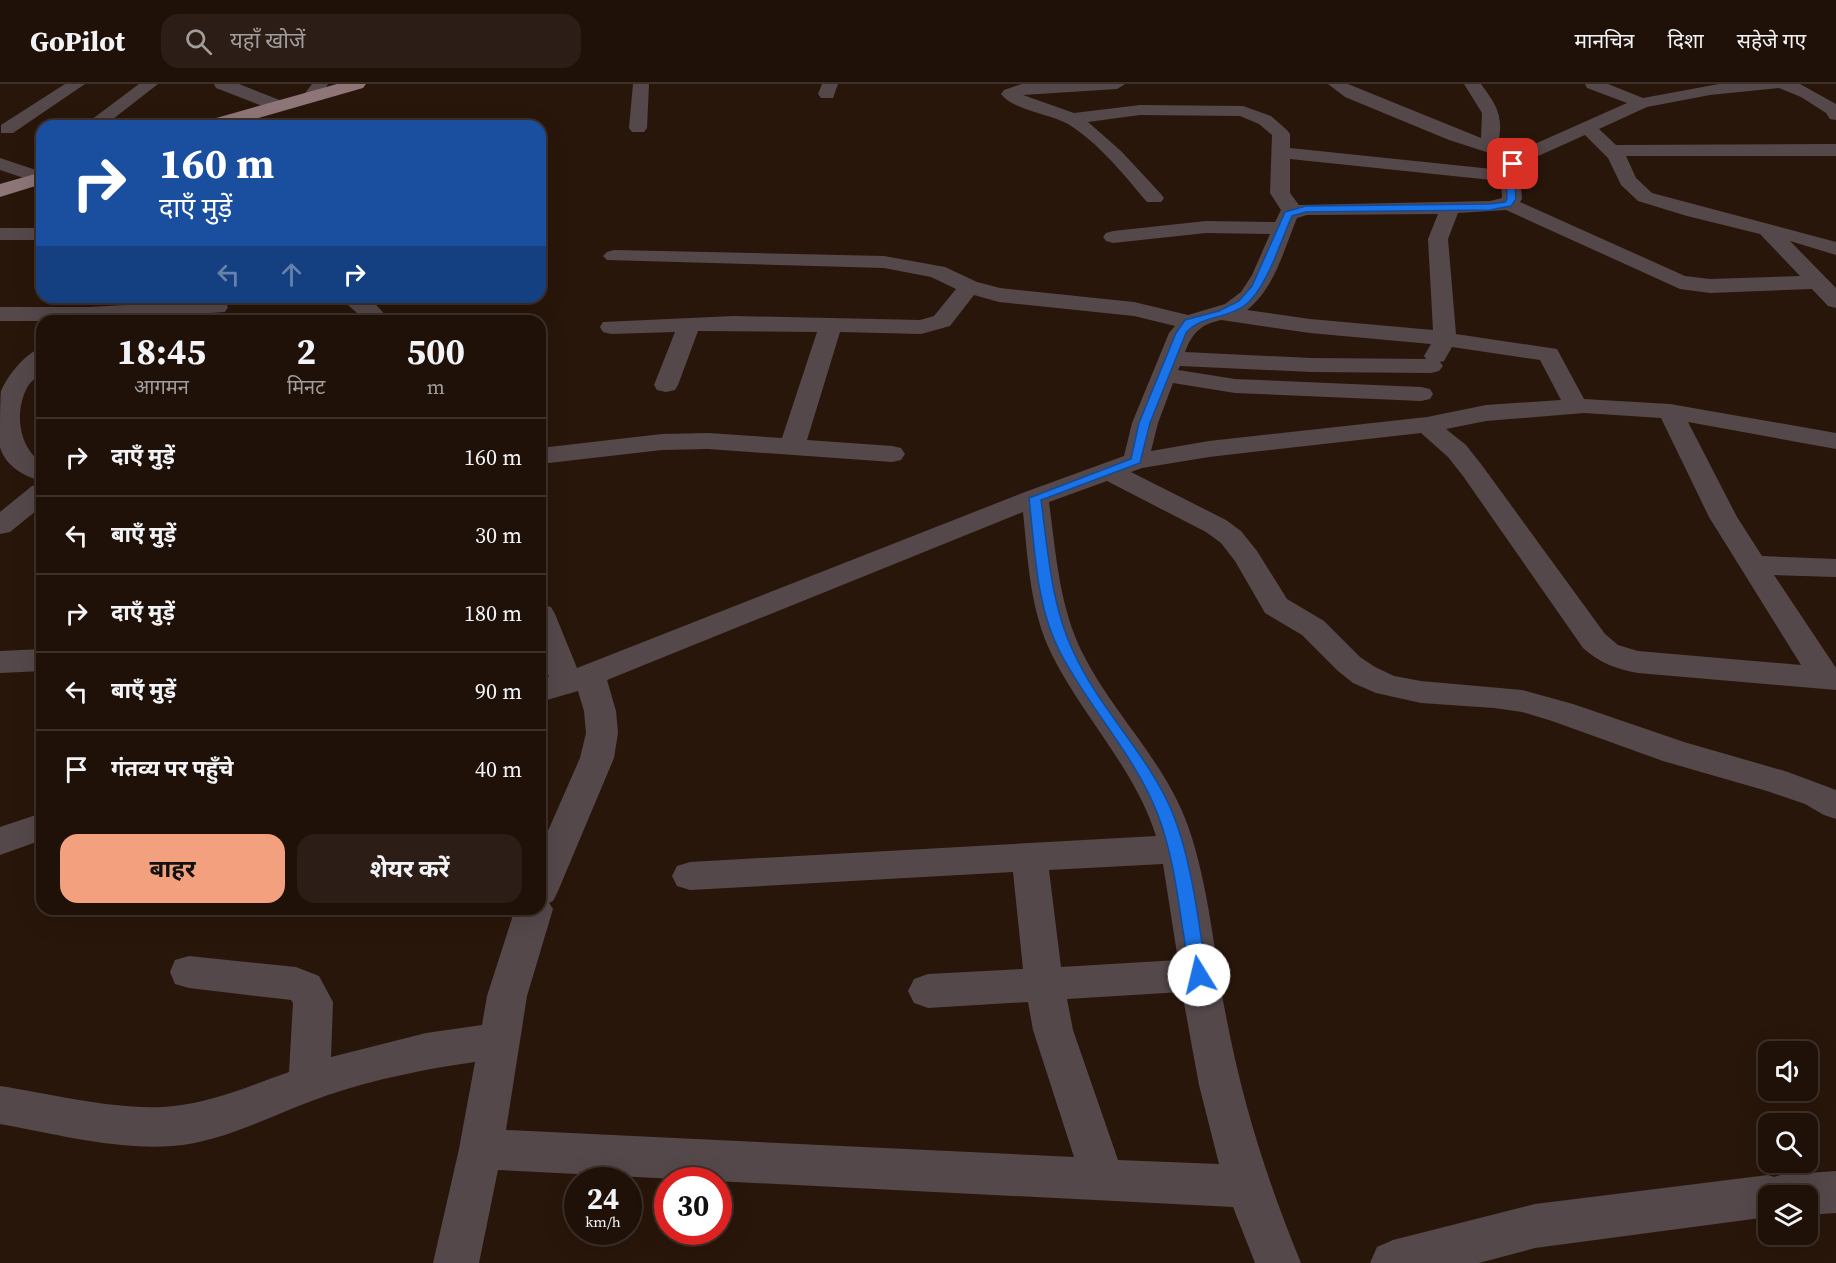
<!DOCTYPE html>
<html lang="hi">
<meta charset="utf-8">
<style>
:root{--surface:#1f1008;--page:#2c1e16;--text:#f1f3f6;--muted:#a19d9c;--line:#3c3029;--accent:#f2a07e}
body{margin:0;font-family:"Source Serif 4","Noto Sans Devanagari",serif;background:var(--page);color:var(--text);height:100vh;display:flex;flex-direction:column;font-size:22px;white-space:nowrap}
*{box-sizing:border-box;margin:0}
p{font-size:20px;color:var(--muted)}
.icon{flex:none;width:33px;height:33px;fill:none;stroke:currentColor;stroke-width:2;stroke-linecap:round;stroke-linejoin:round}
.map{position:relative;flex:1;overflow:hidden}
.side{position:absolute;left:36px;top:231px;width:510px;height:600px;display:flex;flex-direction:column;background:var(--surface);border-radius:18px;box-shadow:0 6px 24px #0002,0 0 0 2px var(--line)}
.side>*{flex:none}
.top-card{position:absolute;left:36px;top:36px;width:510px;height:183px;border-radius:18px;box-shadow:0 6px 24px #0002,0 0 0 2px var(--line);background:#1a4fa0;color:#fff;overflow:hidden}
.controls{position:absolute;left:1758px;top:957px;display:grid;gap:12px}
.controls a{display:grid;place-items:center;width:60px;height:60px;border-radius:12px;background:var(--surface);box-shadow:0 6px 24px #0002,0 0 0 2px var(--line);font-size:30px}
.speed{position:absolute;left:564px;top:1083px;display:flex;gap:12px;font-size:30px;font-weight:700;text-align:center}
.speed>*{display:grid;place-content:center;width:78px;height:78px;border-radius:50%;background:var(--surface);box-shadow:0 6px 24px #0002,0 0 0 2px var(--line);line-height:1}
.speed small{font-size:15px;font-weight:400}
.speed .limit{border:9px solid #d22;background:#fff;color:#111}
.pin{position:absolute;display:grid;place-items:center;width:51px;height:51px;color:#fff;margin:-26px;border-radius:12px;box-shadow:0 3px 9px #0006}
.me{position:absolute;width:66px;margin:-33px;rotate:351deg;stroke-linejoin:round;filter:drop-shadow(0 0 4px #0008)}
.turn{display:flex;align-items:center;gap:21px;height:126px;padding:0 24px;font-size:27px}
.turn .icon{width:78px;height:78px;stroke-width:2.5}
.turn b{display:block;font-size:42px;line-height:51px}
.lanes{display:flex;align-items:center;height:57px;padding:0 24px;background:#0003;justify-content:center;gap:30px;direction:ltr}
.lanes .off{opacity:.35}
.eta{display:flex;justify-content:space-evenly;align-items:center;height:102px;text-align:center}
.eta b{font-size:36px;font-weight:700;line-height:42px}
.action{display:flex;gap:12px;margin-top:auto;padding:12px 24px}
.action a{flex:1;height:69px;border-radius:18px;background:var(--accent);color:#111;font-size:24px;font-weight:700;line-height:69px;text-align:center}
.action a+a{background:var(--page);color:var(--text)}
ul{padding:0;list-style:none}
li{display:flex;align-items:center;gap:18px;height:78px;padding:0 24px;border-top:2px solid var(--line)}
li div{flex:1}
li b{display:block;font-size:22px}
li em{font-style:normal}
header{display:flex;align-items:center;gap:36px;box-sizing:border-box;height:84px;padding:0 30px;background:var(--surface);border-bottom:2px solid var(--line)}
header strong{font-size:28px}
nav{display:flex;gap:33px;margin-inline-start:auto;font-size:21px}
.search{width:420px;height:54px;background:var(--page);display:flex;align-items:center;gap:15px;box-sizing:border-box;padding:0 21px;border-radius:18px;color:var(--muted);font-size:22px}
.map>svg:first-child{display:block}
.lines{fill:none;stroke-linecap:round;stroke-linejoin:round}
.minor{fill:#55484a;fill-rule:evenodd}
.major{fill:#8e7578;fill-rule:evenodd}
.route{fill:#1a73e8;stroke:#114b97;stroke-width:1.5}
</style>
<header>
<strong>GoPilot</strong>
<div class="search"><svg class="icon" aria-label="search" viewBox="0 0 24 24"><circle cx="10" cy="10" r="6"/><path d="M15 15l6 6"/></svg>यहाँ खोजें</div>
<nav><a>मानचित्र</a><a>दिशा</a><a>सहेजे गए</a></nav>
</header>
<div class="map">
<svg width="1836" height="1179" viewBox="0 0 1836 1179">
<rect width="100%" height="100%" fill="#29160a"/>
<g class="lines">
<g class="minor">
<path d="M65,0H85L13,49H1V41Z"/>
<path d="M139,0H158L104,42H83Z"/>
<path d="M214,0H239L282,17L285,21L282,25H270L216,4Z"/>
<path d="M312,0H328L318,16H306L303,12Z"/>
<path d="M633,0H649L647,44L644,48H632L629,44Z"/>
<path d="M822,0H838L833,14H821L818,10Z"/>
<path d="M1022,0H1125L1117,5L1023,11L1074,29L1140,21L1243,22L1271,32L1287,46L1290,50V64L1502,86L1508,75L1449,56L1345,13L1328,0H1348L1481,54L1482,29L1464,0H1481C1497,22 1504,32 1498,60L1519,67L1627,19L1587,4L1585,0H1608L1643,14L1719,0H1800L1836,20V36L1830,35L1826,29L1801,13L1779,4L1710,11L1647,23L1599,45L1616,61L1836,60V72H1626L1636,94L1652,109L1836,158V171L1790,157L1836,204V224L1828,222L1812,205L1710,209L1680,205L1506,126L1458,129L1448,155L1456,250L1557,265L1584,315L1670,320L1836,349V365L1688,338L1737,433L1762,472L1836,475V493L1774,491L1836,584V606L1638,589C1616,585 1600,579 1583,564L1463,392L1448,373L1421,349L1209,373L1142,384L1131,388L1226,436L1241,447L1257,467L1287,515L1324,537L1360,573L1375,583L1394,592L1421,597L1522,606L1573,620L1684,658L1788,688L1836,706V735L1824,731L1805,720L1767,707L1663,677L1552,637L1522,628L1494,624L1421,619L1376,609L1353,599L1338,587L1302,551L1265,529L1235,477L1221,459L1206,448L1107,397L1049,418C1056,469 1059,521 1082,568C1112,629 1165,677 1188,742C1209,802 1214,869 1226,932C1243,1021 1267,1096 1301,1179H1255L1233,1123L498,1086L479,1179H433L459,1065L475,978C425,985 376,995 328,1011C277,1028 226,1058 172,1062C115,1066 56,1050 0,1040V1002C53,1010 121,1028 174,1022C214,1018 252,1001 289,988L293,919L291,916L189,904L175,900L170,888L175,876L189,872L296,883L319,892L333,918L331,973L426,949L482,941L487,912L515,825H540V765L580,674L586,649L584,627L578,607L540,618V596L549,593L540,570V520L551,523L555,530L577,584L1025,408L1124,372L1132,339L1169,249L1175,242L1134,232L999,218L974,211L950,242L921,250L840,248L807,356L892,362L901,364L905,370L901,376L892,378L708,365L662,366L540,380V364L662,350L708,349L782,354L817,248L698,247L678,301L675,306L666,308L657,306L654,301L675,248L611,250L603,248L600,243L603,238L734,232L920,236L934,232L956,205L931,193L884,184L607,176L603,172L607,168L614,166L884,172L945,183L977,198L1000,204L1134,218L1188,231L1225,220L1241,208L1252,191L1270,150L1206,149L1113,159L1106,157L1103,153L1106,149L1113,147L1206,137L1275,138L1281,126L1270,109L1272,51L1259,40L1240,32L1140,31L1088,38L1121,67L1161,110L1164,114L1161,118H1147C1124,91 1099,59 1068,40C1050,30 1013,26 1001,10L1004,6ZM1585,51L1608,74L1621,101L1638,117L1687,132L1760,150L1800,192L1710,195L1685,192L1520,118L1522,115L1520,92L1527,77ZM1290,75L1501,97L1502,114L1490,117L1299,121L1290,109ZM1438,130L1428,155L1433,246L1310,235L1247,226C1275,204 1284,165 1297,134L1307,131ZM1221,236L1310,249L1431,260L1424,272L1426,275L1311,274L1185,268C1193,248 1200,241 1221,236ZM1452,263L1540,276L1561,316L1486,321L1427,333L1209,357L1151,367L1158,339L1173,299L1235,309L1421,317L1430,315L1433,310L1430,305L1421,303L1235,295L1178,286L1180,282L1311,288L1431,289L1439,287L1443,282L1440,278L1444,277ZM1584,329L1661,334L1709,433L1801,581L1638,567L1618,561L1605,550L1481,380L1466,361L1446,345L1486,337ZM1023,428C1028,477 1030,526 1052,571C1083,633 1135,685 1156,752L690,778L677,782L672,792L677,802L690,806L1013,788L1023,885L928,890L914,895L908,907L914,919L928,924L1028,918L1033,946L1074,1073L506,1046L527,912L553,825L549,819L553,817L558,807L614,674L618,649L616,627L607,596ZM1163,780L1178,876L1061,883L1049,786ZM1182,908L1199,1001L1219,1080L1118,1076L1073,946L1067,915Z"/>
<path d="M0,74L42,88V100L0,86Z"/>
<rect x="0" y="144" width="42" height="12"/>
<path d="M339,213C366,213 373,213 389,237H366Z"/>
<path d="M217,216L225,218L228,223L225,228L89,237H0V223H89Z"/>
<path d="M42,264C42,270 43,277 42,283C41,290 32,296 28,302C14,326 18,363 42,379V397C25,393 5,382 0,363C0,354 0,315 1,307C8,291 26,268 42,264Z"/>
<path d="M42,400V422L10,448L0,450V428L32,402Z"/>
<path d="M42,565V587L0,589V567Z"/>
<path d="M42,729V756L0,771V743Z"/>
<path d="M1836,1087V1129L1808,1131V1112H1768V1133L1535,1164L1479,1179H1370L1377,1163L1393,1156L1535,1120L1768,1091L1774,1093L1781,1091Z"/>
</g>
<g class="major">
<path d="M337,0H366L363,4L230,42H200L202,38Z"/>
<path d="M42,88V100L0,113V100Z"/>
</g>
</g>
<path class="route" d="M1510,79L1517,80L1514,89L1516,115L1511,122L1490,126L1306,128L1292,132C1281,156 1266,207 1244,222C1226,235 1199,232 1186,249L1150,339L1140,379L1041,416C1048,467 1051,520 1073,567C1099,625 1149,671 1173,730C1193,781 1198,837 1207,891L1205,896L1199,898L1193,896C1186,882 1186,862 1183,847C1177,807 1172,768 1158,731C1136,673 1090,625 1061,570C1036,524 1035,466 1029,414L1131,375L1139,339L1176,249L1185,236L1219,227L1239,217L1252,202L1285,128L1306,122L1490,120L1505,118L1507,115L1506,89Z"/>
</svg>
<div class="controls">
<a><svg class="icon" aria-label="sound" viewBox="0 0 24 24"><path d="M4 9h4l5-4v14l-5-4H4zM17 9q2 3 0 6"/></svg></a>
<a><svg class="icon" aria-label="search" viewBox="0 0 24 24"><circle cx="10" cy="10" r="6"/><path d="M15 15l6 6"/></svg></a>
<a><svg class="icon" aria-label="layers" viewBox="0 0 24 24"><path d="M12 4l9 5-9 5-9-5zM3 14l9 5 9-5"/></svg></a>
</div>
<div class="speed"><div>24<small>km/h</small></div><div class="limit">30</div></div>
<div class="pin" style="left:1513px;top:80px;background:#d93025"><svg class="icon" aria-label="arrive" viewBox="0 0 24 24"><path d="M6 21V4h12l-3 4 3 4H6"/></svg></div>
<svg class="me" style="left:1199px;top:891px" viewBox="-20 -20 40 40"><circle r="19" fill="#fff"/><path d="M0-13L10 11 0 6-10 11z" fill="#1a73e8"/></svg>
<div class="top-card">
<div class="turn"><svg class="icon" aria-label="right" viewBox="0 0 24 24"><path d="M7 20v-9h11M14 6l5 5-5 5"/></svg><div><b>160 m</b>दाएँ मुड़ें</div></div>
<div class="lanes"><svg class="icon off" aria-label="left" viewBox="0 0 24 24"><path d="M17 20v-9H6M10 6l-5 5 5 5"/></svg><svg class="icon off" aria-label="ahead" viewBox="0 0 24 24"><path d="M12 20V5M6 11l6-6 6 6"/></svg><svg class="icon" aria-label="right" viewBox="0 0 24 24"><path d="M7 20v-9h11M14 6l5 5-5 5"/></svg></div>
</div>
<section class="side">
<div class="eta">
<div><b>18:45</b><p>आगमन</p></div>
<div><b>2</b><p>मिनट</p></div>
<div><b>500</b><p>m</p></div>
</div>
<ul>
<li><svg class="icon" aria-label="right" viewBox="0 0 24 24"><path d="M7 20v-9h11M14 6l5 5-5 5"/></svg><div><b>दाएँ मुड़ें</b></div><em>160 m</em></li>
<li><svg class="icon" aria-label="left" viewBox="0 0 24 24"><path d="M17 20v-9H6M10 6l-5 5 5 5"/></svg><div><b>बाएँ मुड़ें</b></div><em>30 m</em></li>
<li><svg class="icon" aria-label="right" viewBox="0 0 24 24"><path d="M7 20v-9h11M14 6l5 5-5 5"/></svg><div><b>दाएँ मुड़ें</b></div><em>180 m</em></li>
<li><svg class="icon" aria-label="left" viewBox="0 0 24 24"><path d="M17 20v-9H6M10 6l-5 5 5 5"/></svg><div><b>बाएँ मुड़ें</b></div><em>90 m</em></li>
<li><svg class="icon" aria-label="arrive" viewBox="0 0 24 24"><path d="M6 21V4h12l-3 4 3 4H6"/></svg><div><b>गंतव्य पर पहुँचे</b></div><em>40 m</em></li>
</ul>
<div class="action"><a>बाहर</a><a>शेयर करें</a></div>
</section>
</div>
